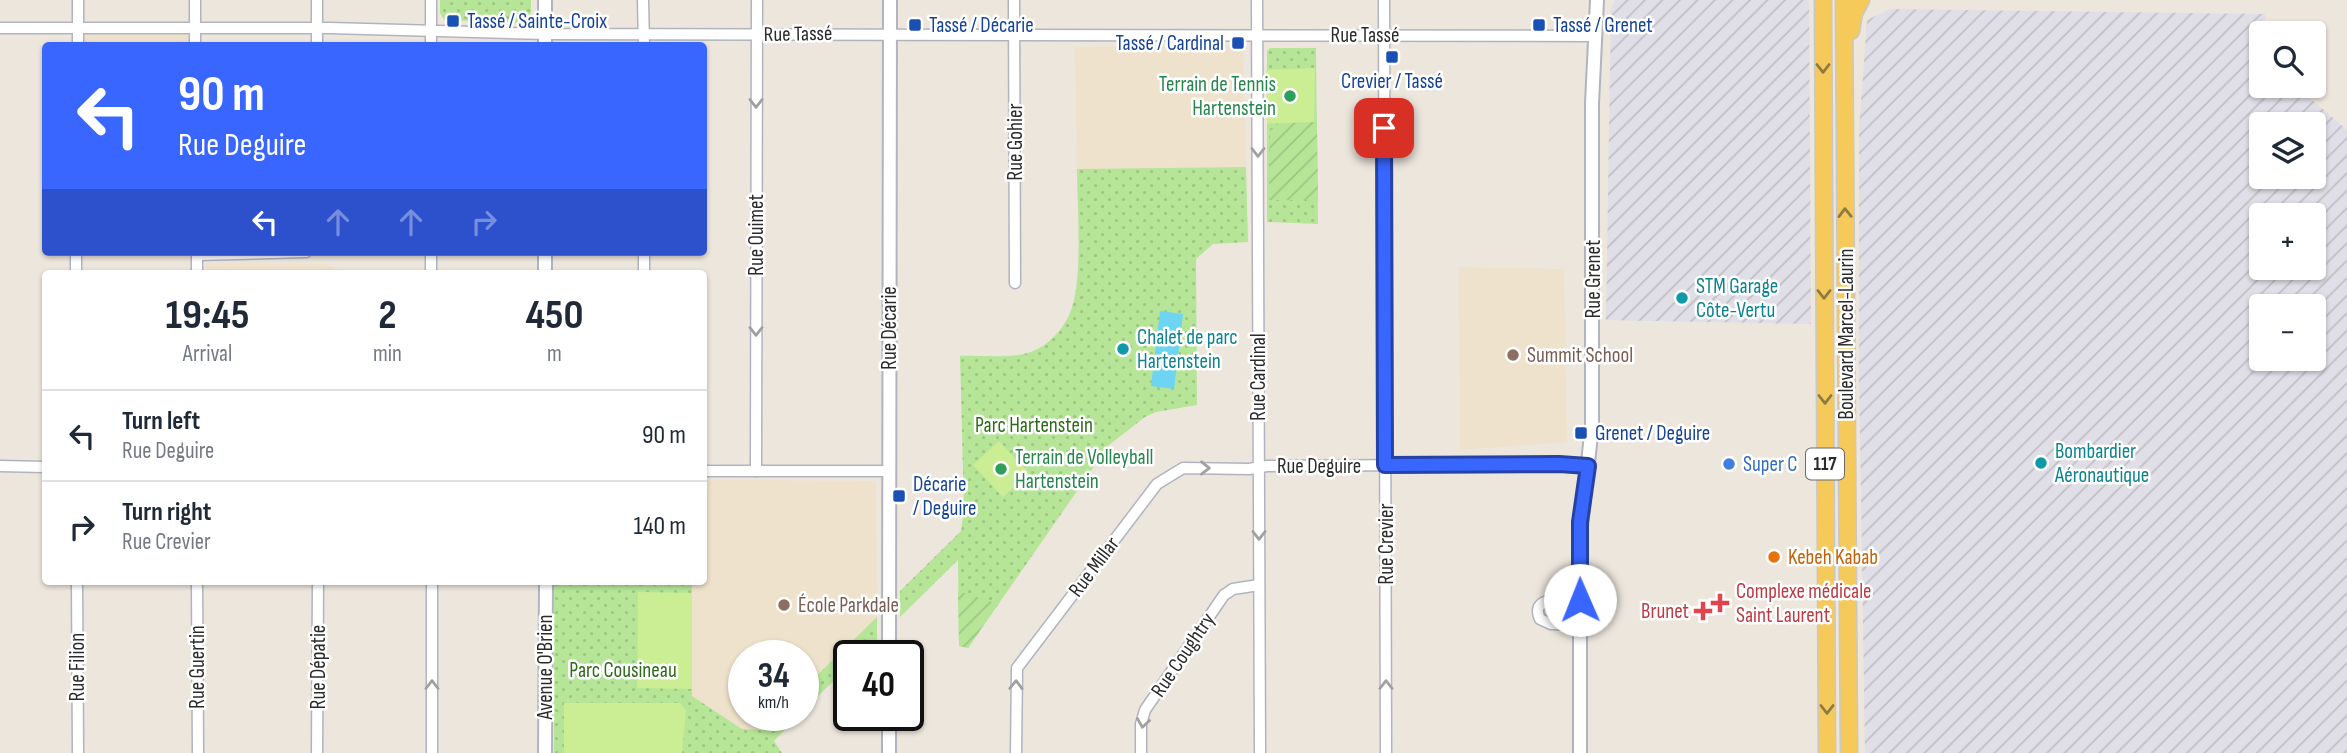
<!DOCTYPE html>
<meta charset="utf-8">
<style>
:root{--surface:#fff;--page:#f2f2f3;--text:#1f2937;--muted:#747a83;--line:#e0e1e3}
body{margin:0;font-family:"Sofia Sans Condensed",sans-serif;background:var(--page);color:var(--text);height:100vh;display:flex;flex-direction:column;font-size:26px;white-space:nowrap}
*{box-sizing:border-box;margin:0}
p{font-size:23px;color:var(--muted)}
.icon{flex:none;width:38px;height:38px;fill:none;stroke:currentColor;stroke-width:2;stroke-linecap:round;stroke-linejoin:round}
.map{position:relative;flex:1;overflow:hidden}
.sheet{position:absolute;left:42px;top:270px;width:665px;height:315px;display:flex;flex-direction:column;background:var(--surface);border-radius:7px;box-shadow:0 2px 5px #0004}
.sheet>*{flex:none}
.banner{position:absolute;left:42px;top:42px;width:665px;height:214px;border-radius:7px;box-shadow:0 2px 5px #0004;background:#3966ff;color:#fff;overflow:hidden}
.fabs{position:absolute;left:2249px;top:21px;display:grid;gap:14px}
.fabs a{display:grid;place-items:center;width:77px;height:77px;border-radius:7px;background:var(--surface);box-shadow:0 2px 5px #0004;font-size:35px}
.speed{position:absolute;left:728px;top:640px;display:flex;gap:14px;font-size:35px;font-weight:700;text-align:center}
.speed>*{display:grid;place-content:center;width:91px;height:91px;border-radius:50%;background:var(--surface);box-shadow:0 2px 5px #0004;line-height:1}
.speed small{font-size:18px;font-weight:400}
.speed .limit{border:4px solid #111;border-radius:10px;background:#fff;color:#111}
.pin{position:absolute;display:grid;place-items:center;width:60px;height:60px;color:#fff;margin:-30px;border-radius:14px;box-shadow:0 4px 10px #0006}
.me{position:absolute;width:77px;margin:-38px;rotate:359deg;stroke-linejoin:round;filter:drop-shadow(0 0 5px #0008)}
.turn{display:flex;align-items:center;gap:24px;height:147px;padding:0 21px;font-size:32px}
.turn .icon{width:91px;height:91px;stroke-width:2.5}
.turn b{display:block;font-size:49px;line-height:60px}
.lanes{display:flex;align-items:center;height:66px;padding:0 21px;background:#0003;justify-content:center;gap:35px;direction:ltr}
.lanes .off{opacity:.35}
.eta{display:flex;justify-content:space-evenly;align-items:center;height:119px;text-align:center}
.eta b{font-size:42px;font-weight:700;line-height:49px}
ul{padding:0;list-style:none}
li{display:flex;align-items:center;gap:21px;height:91px;padding:0 21px;border-top:2px solid var(--line)}
li div{flex:1}
li b{display:block;font-size:26px}
li em{font-style:normal}
.map>svg:first-child{display:block}
.industrial{fill:url(#industrial-furrows);fill-rule:evenodd}
.education{fill:#efe2cc}
.park{fill:url(#park-dots)}
.garden{fill:url(#garden-furrows)}
.pitch{fill:#cbed94}
.water{fill:#6dd4f2}
.lines{fill:none;stroke-linecap:round;stroke-linejoin:round}
.minor-casing{stroke:#b1b4bf;stroke-width:13}
.tertiary-casing{stroke:#b1b4bf;stroke-width:16}
.primary-casing{stroke:#c8c8c8;stroke-width:19}
.minor{stroke:#fff;stroke-width:10}
.tertiary{stroke:#fff;stroke-width:12}
.primary{stroke:#f5ca5b;stroke-width:16}
.oneway{stroke:#907a43}
.oneway2{stroke:#a0a0a0}
.route-casing{stroke:#2542a6;stroke-width:18}
.route{stroke:#3966ff;stroke-width:12}
.transit-dot{fill:#1a4fb4;stroke:#fff;stroke-width:2.5}
.leisure-dot{fill:#2e9e5b;stroke:#fff;stroke-width:2.5}
.culture-dot{fill:#0f9aa8;stroke:#fff;stroke-width:2.5}
.education-dot{fill:#8d6e63;stroke:#fff;stroke-width:2.5}
.shop-dot{fill:#3f7fe0;stroke:#fff;stroke-width:2.5}
.food-dot{fill:#e8710a;stroke:#fff;stroke-width:2.5}
.health-dot{fill:#e0444e;stroke:#fff;stroke-width:2.5}
.labels{text-anchor:middle;dominant-baseline:central;stroke-width:5;stroke-linejoin:round;paint-order:stroke}
.shield{fill:#fff;stroke:#6b6b6b;stroke-width:2}
.shield-label{font-size:19px;font-weight:bold;fill:#2b2b2b}
.transit-label{font-size:21px;fill:#164399;stroke:#fff;text-anchor:start}
.street-label{font-size:21px;fill:#2b2b2b;stroke:#fff}
.leisure-label{font-size:21px;fill:#27864d;stroke:#fff;text-anchor:end}
.culture-label{font-size:21px;fill:#0d838f;stroke:#fff;text-anchor:start}
.education-label{font-size:21px;fill:#785e54;stroke:#fff;text-anchor:start}
.park-label{font-size:21px;fill:#2d6b18;stroke:#fff}
.shop-label{font-size:21px;fill:#366cbe;stroke:#fff;text-anchor:start}
.food-label{font-size:21px;fill:#c56008;stroke:#fff;text-anchor:start}
.health-label{font-size:21px;fill:#be3a42;stroke:#fff;text-anchor:start}
</style>
<div class="map">
<svg width="2347" height="753" viewBox="0 0 2347 753">
<defs>
<pattern id="industrial-furrows" width="10" height="10" patternUnits="userSpaceOnUse" patternTransform="scale(1.75)"><rect width="10" height="10" fill="#e0dee6"/><path d="M-1 1l2-2M0 10L10 0M9 11l2-2" fill="none" stroke="#c0bfc5"/></pattern>
<pattern id="park-dots" width="8" height="8" patternUnits="userSpaceOnUse" patternTransform="scale(1.75)"><rect width="8" height="8" fill="#b6e598"/><path d="M2 2h.1M6 6h.1" fill="none" stroke="#9dc583" stroke-width="1.8" stroke-linecap="round"/></pattern>
<pattern id="garden-furrows" width="10" height="10" patternUnits="userSpaceOnUse" patternTransform="scale(1.75)"><rect width="10" height="10" fill="#b6e598"/><path d="M-1 1l2-2M0 10L10 0M9 11l2-2" fill="none" stroke="#9dc583"/></pattern>
</defs>
<rect width="100%" height="100%" fill="#ede6dd"/>
<g class="industrial">
<path d="M1615,0H1807L1809,2L1811,324L1606,320L1611,7Z"/>
<path d="M1890,9L2265,14V33H2261V86H2296L2347,130V753H1865L1859,373V129L1867,20ZM2261,124H2314V177H2261ZM2261,215H2314V268H2261ZM2261,306H2314V359H2261Z"/>
</g>
<g class="education">
<path d="M79,28H195L194,45H79Z"/>
<path d="M1241,45L1243,47L1246,167L1077,169L1075,47Z"/>
<path d="M206,263L326,264L345,273H206Z"/>
<path d="M1459,267L1564,269L1567,442L1460,450Z"/>
<path d="M704,480L876,481L877,617L803,689V656H744V716H776L762,730L742,729L692,696V581H704Z"/>
</g>
<g class="park">
<path d="M440,0H531V19L524,23L444,20L440,13Z"/>
<path d="M1270,48H1316L1318,224L1267,222V51Z"/>
<path d="M1246,167L1248,242L1213,244L1196,259L1197,405L1156,412L1145,417L1109,445L968,648L959,646L958,560L900,617V591L961,531L964,509L960,356C983,355 1010,359 1031,352C1047,346 1062,331 1069,315C1084,285 1077,205 1077,169Z"/>
<path d="M554,581H692V696L742,729L762,730L776,716H798L774,741L782,753H554Z"/>
<path d="M877,617V656H849V676H839L803,710V689Z"/>
</g>
<g class="garden">
<path d="M1317,122L1318,200H1269L1270,128H1276V123Z"/>
<path d="M958,591L998,604L968,648L959,646Z"/>
</g>
<g class="pitch">
<path d="M1315,68L1314,122L1267,124L1266,70Z"/>
<path d="M999,441L1029,473L1003,497L973,465Z"/>
<path d="M638,592L692,593V689L637,688Z"/>
<path d="M564,703H680L686,710L682,753H564Z"/>
</g>
<path class="water" d="M1160,311L1183,314L1174,389L1151,386Z"/>
<g class="lines">
<defs>
<g id="minor">
<path d="M78,0V46"/>
<path d="M195,0V46"/>
<path d="M317,0V46"/>
<path d="M431,0V46"/>
<path d="M643,0L644,46"/>
<path d="M1014,0L1015,283"/>
<path d="M1257,0L1260,753"/>
<path d="M1384,0L1386,753"/>
<path d="M0,28H330L545,34L1595,36"/>
<path d="M644,252V273"/>
<path d="M197,255L306,252"/>
<path d="M76,273V252"/>
<path d="M197,273V252"/>
<path d="M431,273V252"/>
<path d="M0,466L46,467"/>
<path d="M704,471H888"/>
<path d="M756,471L757,0"/>
<path d="M77,581L78,753"/>
<path d="M197,581L198,753"/>
<path d="M432,581V753"/>
<path d="M1580,625L1551,624L1540,619C1529,595 1565,600 1580,600"/>
<path d="M317,753L318,581"/>
<path d="M1016,753L1017,668L1157,484L1183,468L1249,469L1267,466L1559,464L1588,466"/>
<path d="M1141,753V724L1145,710L1224,595L1233,589L1259,585"/>
</g>
<g id="tertiary">
<path d="M545,46V0"/>
<path d="M545,273V252"/>
<path d="M889,656L890,0"/>
<path d="M545,753L546,581"/>
<path d="M889,753V716"/>
<path d="M1580,753V535L1592,426V103L1597,0"/>
</g>
<g id="primary">
<path d="M1823,0L1827,753"/>
<path d="M1844,0L1849,753"/>
<path d="M1851,31L1854,13L1861,0"/>
</g>
</defs>
<use href="#minor" class="minor-casing"/>
<use href="#tertiary" class="tertiary-casing"/>
<use href="#primary" class="primary-casing"/>
<use href="#minor" class="minor"/>
<use href="#tertiary" class="tertiary"/>
<use href="#primary" class="primary"/>
</g>
<defs><path id="oneway-chevron" d="M-2-3.5L2.5 0L-2 3.5" fill="none" stroke-width="1.6" stroke-linecap="round" stroke-linejoin="round" transform="scale(1.75)"/></defs>
<g class="oneway">
<use href="#oneway-chevron" transform="translate(1823 68) rotate(90)"/>
<use href="#oneway-chevron" transform="translate(1845 213) rotate(-91)"/>
<use href="#oneway-chevron" transform="translate(1824 294) rotate(90)"/>
<use href="#oneway-chevron" transform="translate(1825 399) rotate(90)"/>
<use href="#oneway-chevron" transform="translate(1827 709) rotate(90)"/>
</g>
<g class="oneway2">
<use href="#oneway-chevron" transform="translate(756 103) rotate(90)"/>
<use href="#oneway-chevron" transform="translate(1258 152) rotate(90)"/>
<use href="#oneway-chevron" transform="translate(756 331) rotate(90)"/>
<use href="#oneway-chevron" transform="translate(1205 468) rotate(1)"/>
<use href="#oneway-chevron" transform="translate(1259 535) rotate(90)"/>
<use href="#oneway-chevron" transform="translate(432 685) rotate(-90)"/>
<use href="#oneway-chevron" transform="translate(1016 685) rotate(-89)"/>
<use href="#oneway-chevron" transform="translate(1386 685) rotate(-90)"/>
<use href="#oneway-chevron" transform="translate(1143 723) rotate(99)"/>
</g>
<g class="lines">
<defs>
<path id="route" d="M1384,128L1385,465L1559,464L1588,466L1580,522V600"/>
</defs>
<use href="#route" class="route-casing"/>
<use href="#route" class="route"/>
</g>
<g class="transit-dot">
<rect x="446" y="14" width="14" height="14" rx="3.5"/>
<rect x="908" y="18" width="14" height="14" rx="3.5"/>
<rect x="1532" y="18" width="14" height="14" rx="3.5"/>
<rect x="1231" y="36" width="14" height="14" rx="3.5"/>
<rect x="1385" y="50" width="14" height="14" rx="3.5"/>
<rect x="1574" y="426" width="14" height="14" rx="3.5"/>
<rect x="892" y="489" width="14" height="14" rx="3.5"/>
</g>
<g class="leisure-dot">
<circle cx="1290" cy="96" r="7"/>
<circle cx="1001" cy="469" r="7"/>
</g>
<g class="culture-dot">
<circle cx="1682" cy="298" r="7"/>
<circle cx="1123" cy="349" r="7"/>
<circle cx="2041" cy="463" r="7"/>
</g>
<g class="education-dot">
<circle cx="1513" cy="355" r="7"/>
<circle cx="784" cy="605" r="7"/>
</g>
<circle class="shop-dot" cx="1729" cy="464" r="7"/>
<circle class="food-dot" cx="1774" cy="557" r="7"/>
<g class="health-dot">
<path d="M1716.5 592.5h7v7h7v7h-7v7h-7v-7h-7v-7h7z"/>
<path d="M1699.5 600.5h7v7h7v7h-7v7h-7v-7h-7v-7h7z"/>
</g>
<g class="labels">
<rect class="shield" x="1806" y="448.5" width="38" height="31" rx="5"/>
<g class="shield-label">
<text x="1825" y="464">117</text>
</g>
<g class="transit-label">
<text x="467" y="21">Tassé / Sainte-Croix</text>
<text x="929" y="25">Tassé / Décarie</text>
<text x="1553" y="25">Tassé / Grenet</text>
<text x="1224" y="43" text-anchor="end">Tassé / Cardinal</text>
<text x="1392" y="81" text-anchor="middle">Crevier / Tassé</text>
<text x="1595" y="433">Grenet / Deguire</text>
<text x="913" y="484">Décarie<tspan x="913" dy="24">/ Deguire</tspan></text>
</g>
<g class="street-label">
<text transform="translate(798 34) rotate(-1)">Rue Tassé</text>
<text x="1365" y="35">Rue Tassé</text>
<text transform="translate(1015 142) rotate(-90)">Rue Gohier</text>
<text transform="translate(756 235) rotate(-90)">Rue Ouimet</text>
<text transform="translate(1593 279) rotate(-90)">Rue Grenet</text>
<text transform="translate(889 328) rotate(-90)">Rue Décarie</text>
<text transform="translate(1846 334) rotate(-90)">Boulevard Marcel-Laurin</text>
<text transform="translate(1258 377) rotate(-90)">Rue Cardinal</text>
<text x="1319" y="466">Rue Deguire</text>
<text transform="translate(1386 544) rotate(-90)">Rue Crevier</text>
<text transform="translate(1094 567) rotate(-53)">Rue Millar</text>
<text transform="translate(1183 655) rotate(-56)">Rue Coughtry</text>
<text transform="translate(77 667) rotate(-90)">Rue Filion</text>
<text transform="translate(197 667) rotate(-90)">Rue Guertin</text>
<text transform="translate(318 667) rotate(-90)">Rue Dépatie</text>
<text transform="translate(545 667) rotate(-90)">Avenue O'Brien</text>
</g>
<g class="leisure-label">
<text x="1276" y="84">Terrain de Tennis<tspan x="1276" dy="24">Hartenstein</tspan></text>
<text x="1015" y="457" text-anchor="start">Terrain de Volleyball<tspan x="1015" dy="24">Hartenstein</tspan></text>
</g>
<g class="culture-label">
<text x="1696" y="286">STM Garage<tspan x="1696" dy="24">Côte-Vertu</tspan></text>
<text x="1137" y="337">Chalet de parc<tspan x="1137" dy="24">Hartenstein</tspan></text>
<text x="2055" y="451">Bombardier<tspan x="2055" dy="24">Aéronautique</tspan></text>
</g>
<g class="education-label">
<text x="1527" y="355">Summit School</text>
<text x="798" y="605">École Parkdale</text>
</g>
<g class="park-label">
<text x="1034" y="425">Parc Hartenstein</text>
<text x="623" y="670">Parc Cousineau</text>
</g>
<g class="shop-label">
<text x="1743" y="464">Super C</text>
</g>
<g class="food-label">
<text x="1788" y="557">Kebeh Kabab</text>
</g>
<g class="health-label">
<text x="1736" y="591">Complexe médicale<tspan x="1736" dy="24">Saint Laurent</tspan></text>
<text x="1689" y="611" text-anchor="end">Brunet</text>
</g>
</g>
</svg>
<div class="fabs">
<a><svg class="icon" aria-label="search" viewBox="0 0 24 24"><circle cx="10" cy="10" r="6"/><path d="M15 15l6 6"/></svg></a>
<a><svg class="icon" aria-label="layers" viewBox="0 0 24 24"><path d="M12 4l9 5-9 5-9-5zM3 14l9 5 9-5"/></svg></a>
<a>+</a>
<a>−</a>
</div>
<div class="speed"><div>34<small>km/h</small></div><div class="limit">40</div></div>
<div class="pin" style="left:1384px;top:128px;background:#d93025"><svg class="icon" aria-label="arrive" viewBox="0 0 24 24"><path d="M6 21V4h12l-3 4 3 4H6"/></svg></div>
<svg class="me" style="left:1580px;top:600px" viewBox="-20 -20 40 40"><circle r="19" fill="#fff"/><path d="M0-13L10 11 0 6-10 11z" fill="#3966ff"/></svg>
<div class="banner">
<div class="turn"><svg class="icon" aria-label="left" viewBox="0 0 24 24"><path d="M17 20v-9H6M10 6l-5 5 5 5"/></svg><div><b>90 m</b>Rue Deguire</div></div>
<div class="lanes"><svg class="icon" aria-label="left" viewBox="0 0 24 24"><path d="M17 20v-9H6M10 6l-5 5 5 5"/></svg><svg class="icon off" aria-label="ahead" viewBox="0 0 24 24"><path d="M12 20V5M6 11l6-6 6 6"/></svg><svg class="icon off" aria-label="ahead" viewBox="0 0 24 24"><path d="M12 20V5M6 11l6-6 6 6"/></svg><svg class="icon off" aria-label="right" viewBox="0 0 24 24"><path d="M7 20v-9h11M14 6l5 5-5 5"/></svg></div>
</div>
<section class="sheet">
<div class="eta">
<div><b>19:45</b><p>Arrival</p></div>
<div><b>2</b><p>min</p></div>
<div><b>450</b><p>m</p></div>
</div>
<ul>
<li><svg class="icon" aria-label="left" viewBox="0 0 24 24"><path d="M17 20v-9H6M10 6l-5 5 5 5"/></svg><div><b>Turn left</b><p>Rue Deguire</p></div><em>90 m</em></li>
<li><svg class="icon" aria-label="right" viewBox="0 0 24 24"><path d="M7 20v-9h11M14 6l5 5-5 5"/></svg><div><b>Turn right</b><p>Rue Crevier</p></div><em>140 m</em></li>
</ul>
</section>
</div>
